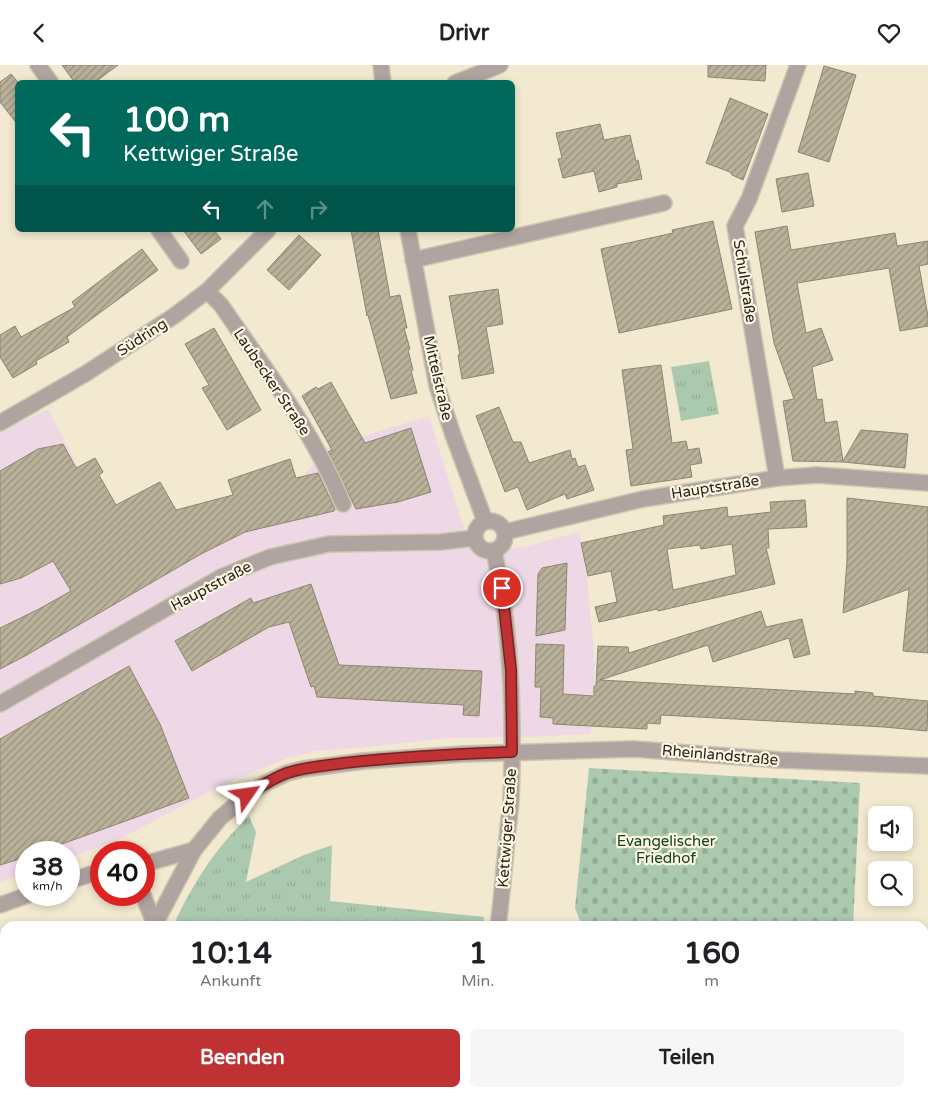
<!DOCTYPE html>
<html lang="de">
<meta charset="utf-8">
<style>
:root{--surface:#fff;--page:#f6f6f6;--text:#202124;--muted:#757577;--accent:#c03134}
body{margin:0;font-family:"Varela Round",sans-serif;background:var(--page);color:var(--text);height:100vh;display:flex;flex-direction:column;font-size:19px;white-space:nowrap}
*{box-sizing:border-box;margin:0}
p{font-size:16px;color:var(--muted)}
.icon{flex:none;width:28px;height:28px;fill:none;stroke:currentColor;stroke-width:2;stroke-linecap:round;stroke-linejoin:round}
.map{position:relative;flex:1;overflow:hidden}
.panel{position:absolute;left:0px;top:856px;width:929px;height:176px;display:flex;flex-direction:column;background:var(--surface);border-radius:15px 15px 0 0;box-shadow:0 2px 8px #0003}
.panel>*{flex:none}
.hud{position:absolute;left:15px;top:15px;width:500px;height:152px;border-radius:8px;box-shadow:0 2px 8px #0003;background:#00695c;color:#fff;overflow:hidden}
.tools{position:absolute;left:868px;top:741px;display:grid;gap:10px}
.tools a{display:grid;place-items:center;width:45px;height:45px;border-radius:8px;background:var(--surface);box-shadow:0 2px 8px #0003;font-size:25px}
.speed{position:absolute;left:15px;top:776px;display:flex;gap:10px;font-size:25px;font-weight:700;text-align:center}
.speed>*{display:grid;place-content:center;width:65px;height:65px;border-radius:50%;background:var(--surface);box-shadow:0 2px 8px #0003;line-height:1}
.speed small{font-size:12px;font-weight:400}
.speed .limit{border:8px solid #d22;background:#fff;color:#111}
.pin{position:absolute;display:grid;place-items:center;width:42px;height:42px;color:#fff;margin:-21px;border:2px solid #fff;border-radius:50%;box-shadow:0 1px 5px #0007}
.me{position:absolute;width:55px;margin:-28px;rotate:58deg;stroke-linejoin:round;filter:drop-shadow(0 0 4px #0008)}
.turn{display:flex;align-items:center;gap:18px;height:105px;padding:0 25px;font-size:22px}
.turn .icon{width:65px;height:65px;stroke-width:2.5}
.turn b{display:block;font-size:35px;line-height:42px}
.lanes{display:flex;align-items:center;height:48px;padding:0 25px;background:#0003;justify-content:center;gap:25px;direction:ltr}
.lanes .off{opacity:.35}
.eta{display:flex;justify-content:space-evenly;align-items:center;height:85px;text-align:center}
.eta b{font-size:30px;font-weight:700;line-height:35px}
.button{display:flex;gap:10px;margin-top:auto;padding:10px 25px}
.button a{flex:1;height:58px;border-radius:8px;background:var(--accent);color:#fff;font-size:20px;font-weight:700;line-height:58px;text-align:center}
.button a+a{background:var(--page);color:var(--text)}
header{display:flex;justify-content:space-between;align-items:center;height:65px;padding:0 25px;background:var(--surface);font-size:22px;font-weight:700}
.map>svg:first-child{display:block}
.commercial{fill:#eed8e6}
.grass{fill:url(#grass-tufts)}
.cemetery{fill:url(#cemetery-stones)}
.building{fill:url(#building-hatch);stroke:#8d856f;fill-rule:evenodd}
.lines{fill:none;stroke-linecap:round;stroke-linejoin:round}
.minor-casing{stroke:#cdc6af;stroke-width:18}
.minor{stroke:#b0a4a1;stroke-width:15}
.route-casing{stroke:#7d2022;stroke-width:12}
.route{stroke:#c03134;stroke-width:9}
.labels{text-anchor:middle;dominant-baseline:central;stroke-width:4.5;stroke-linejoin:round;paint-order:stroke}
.street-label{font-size:15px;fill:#27241b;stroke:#fdf6e2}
.park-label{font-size:15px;fill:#11431f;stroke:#fdf6e2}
</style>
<header><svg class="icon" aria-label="back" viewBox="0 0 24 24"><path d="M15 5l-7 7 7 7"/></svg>Drivr<svg class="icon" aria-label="heart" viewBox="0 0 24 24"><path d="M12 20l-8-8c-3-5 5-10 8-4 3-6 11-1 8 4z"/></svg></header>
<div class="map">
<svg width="928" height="1032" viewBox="0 0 928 1032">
<defs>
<pattern id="grass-tufts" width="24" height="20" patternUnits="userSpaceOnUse" patternTransform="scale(1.25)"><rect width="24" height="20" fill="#abc9af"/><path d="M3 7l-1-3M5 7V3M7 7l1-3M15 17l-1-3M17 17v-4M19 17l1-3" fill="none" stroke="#93ac96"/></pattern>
<pattern id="cemetery-stones" width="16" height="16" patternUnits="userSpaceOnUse" patternTransform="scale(1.25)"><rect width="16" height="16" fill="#abc9af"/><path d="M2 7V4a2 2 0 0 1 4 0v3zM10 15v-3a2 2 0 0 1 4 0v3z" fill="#93ac96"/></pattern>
<pattern id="building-hatch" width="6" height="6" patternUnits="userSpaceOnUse" patternTransform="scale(1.25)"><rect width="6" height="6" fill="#bab19a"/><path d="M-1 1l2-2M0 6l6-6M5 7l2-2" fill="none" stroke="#97907d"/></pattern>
</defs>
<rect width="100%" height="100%" fill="#f2e9d0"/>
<path class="commercial" d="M48,344L121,486L300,415L327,382L429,351L471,486L523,482L579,467L587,510L595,598L591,669L527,672L448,673L368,682L317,686L288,693L222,720L116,776L69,793V788H26V808L0,817V367Z"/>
<g class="grass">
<path d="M709,296L719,349L681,356L671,302Z"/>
<path d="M249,751L256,767L246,817L304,790L332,780L330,836L484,852L483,861H173C192,820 216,782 249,751Z"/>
<path d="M924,937L928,938V1032H728L729,1028H924Z"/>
<path d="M5,973V1028H112L111,1032H0V974Z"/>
<path d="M410,1028H450V1032H433Z"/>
</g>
<path class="cemetery" d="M589,703L860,718L853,861H582L575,843Z"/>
<g class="building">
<path d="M62,0H118L94,18H75Z"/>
<path d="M708,0H766L765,16L708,12Z"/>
<path d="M824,1L856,10L829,97L798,87Z"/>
<path d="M11,9L18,17V60L0,37V17Z"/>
<path d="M730,33L768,49L743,115L732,110L730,107L706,98Z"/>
<path d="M600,59L604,75L630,70L636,96L638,95L642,114L617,119V122L599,127L594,106L563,113L558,94L562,93L556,68Z"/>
<path d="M808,108L814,141L782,147L776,114Z"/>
<path d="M713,156L732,244L619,268L601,184L673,168L672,165Z"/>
<path d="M787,161L791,185L895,168L897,181L928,176V199L919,201L928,251V261L900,266L889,203L797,218L806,268L821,263L833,295L812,302L817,335L822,334L825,358L837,356L843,396L861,365L908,369L905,403L843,397L793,396L783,336L794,334L774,278L755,167Z"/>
<path d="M183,165H214L221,174L201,189Z"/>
<path d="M351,165H378L390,232L400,230L407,263H404L410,284L408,285L413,305L411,306L417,328L391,334L368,250L367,251Z"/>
<path d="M299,170L321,190L289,225L267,205Z"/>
<path d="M142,184L158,205L67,272L69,277L36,296L37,299L13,313L0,292V270L15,261L21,272L75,242L72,237Z"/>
<path d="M498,224L503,259L486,262L494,308L462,314L458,290H460L449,231Z"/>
<path d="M214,263L261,345L227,365L202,323L209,320L185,279Z"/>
<path d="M661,300L672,378L686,376L688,385L699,383L702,398L690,400L692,412L631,421L626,385L633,384L622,305Z"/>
<path d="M331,317L365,378L411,363L431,427L398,437L356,444L328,387L332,385L302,331L316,322L318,324Z"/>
<path d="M499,342L513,377H521L529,398L570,385L572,394L575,393L578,402L585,400L594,425L567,434L565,429L527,445L518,422L505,427L476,351Z"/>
<path d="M63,379L76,403L95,393L103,407L99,410L116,440L160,417L176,445L233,430L228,415L290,394L296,413L318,408L335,444L334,446L245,467L201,489L25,591L0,604V563L39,544L71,526L53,496L21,513L0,519V406L38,384Z"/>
<path d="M847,433L928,442V588L903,586L909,524L843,548L847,496Z"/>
<path d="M805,435L807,462L768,464L769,483H766L775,519L658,546L657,544L599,557L595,542L617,537L611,506L588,511L581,478L664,460L663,451L727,442L728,452L771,447L770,437ZM732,479L736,510L673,525L667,484L700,480L701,484Z"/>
<path d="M567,498L565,565L536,571L538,509L542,503Z"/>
<path d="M311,519L339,600L482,606L479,651L463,650L464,640L317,632L314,621L311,622L289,557L269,562L192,606L175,576L251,533L253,538Z"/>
<path d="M761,546L766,562L802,554L810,589L794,593L789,573L713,597L708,580L600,615L855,629V626L873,628V631L928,636L927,666L884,662L661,650L660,659L647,658V664L553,659V653L540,652L541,622H535L536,579L564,580L563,629L594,631V621H596L598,581L628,582L629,588Z"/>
<path d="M129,601L160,659L189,733L40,787L26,788V792L0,800V674Z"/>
</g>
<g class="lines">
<defs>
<g id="minor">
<path d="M38,0L51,18"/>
<path d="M381,0L383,18"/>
<path d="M455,18L500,0"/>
<path d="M159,165L181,196"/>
<path d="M408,165L437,321L453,370L485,456"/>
<path d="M413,195L664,138"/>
<path d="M207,226L221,240C265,304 313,366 343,439"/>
<path d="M0,358L85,309L174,251L207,226L268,165"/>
<path d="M777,413L735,161L749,134L798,0"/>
<circle cx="490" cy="471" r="15"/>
<path d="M505,467L643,434L777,413L817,410L928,418"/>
<path d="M494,486C512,569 514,652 511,736C510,749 508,761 507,774C504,803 502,832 498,861"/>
<path d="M0,639L221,512L270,492L329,479L441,477L475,473"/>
<path d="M144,799L194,785"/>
<path d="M69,816L101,806"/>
<path d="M143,830L155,860"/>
<path d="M0,840L28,830"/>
<path d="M154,861L194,785L220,753L247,730L266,718L287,708L303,704L364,696L463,689L634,684L780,695L928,701"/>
<path d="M0,952L5,950"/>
<path d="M290,1028L313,1032"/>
<path d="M184,1032L185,1028"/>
<path d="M468,1032L469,1028"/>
</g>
</defs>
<use href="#minor" class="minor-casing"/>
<use href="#minor" class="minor"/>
</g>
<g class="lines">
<defs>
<path id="route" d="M247,730C260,722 273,713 287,708C305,702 325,701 344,698C399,692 456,689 512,687L511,605L502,523"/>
</defs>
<use href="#route" class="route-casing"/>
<use href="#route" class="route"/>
</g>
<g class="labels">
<g class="street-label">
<text transform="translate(745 216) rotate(81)">Schulstraße</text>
<text transform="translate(142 272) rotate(-33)">Südring</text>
<text transform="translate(438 313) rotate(77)">Mittelstraße</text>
<text transform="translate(272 317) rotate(56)">Laubecker Straße</text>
<text transform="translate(715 422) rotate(-9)">Hauptstraße</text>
<text transform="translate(211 521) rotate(-28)">Hauptstraße</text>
<text transform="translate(720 690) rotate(5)">Rheinlandstraße</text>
<text transform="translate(507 763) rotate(-86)">Kettwiger Straße</text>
</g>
<g class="park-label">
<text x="666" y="776">Evangelischer<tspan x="666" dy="17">Friedhof</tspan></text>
</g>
</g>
</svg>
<div class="tools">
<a><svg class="icon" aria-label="sound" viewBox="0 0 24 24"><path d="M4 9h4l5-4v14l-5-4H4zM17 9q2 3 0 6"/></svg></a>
<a><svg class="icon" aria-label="search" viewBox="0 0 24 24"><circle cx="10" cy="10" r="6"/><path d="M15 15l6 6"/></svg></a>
</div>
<div class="speed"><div>38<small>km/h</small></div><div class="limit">40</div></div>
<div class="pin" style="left:502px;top:523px;background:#d93025"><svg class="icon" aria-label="arrive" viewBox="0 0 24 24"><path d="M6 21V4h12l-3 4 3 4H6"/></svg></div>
<svg class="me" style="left:247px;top:730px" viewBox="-20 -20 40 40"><path d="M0-17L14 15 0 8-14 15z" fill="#c03134" stroke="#fff" stroke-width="4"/></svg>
<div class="hud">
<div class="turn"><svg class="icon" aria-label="left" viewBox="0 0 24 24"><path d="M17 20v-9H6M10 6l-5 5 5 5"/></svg><div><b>100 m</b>Kettwiger Straße</div></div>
<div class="lanes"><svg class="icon" aria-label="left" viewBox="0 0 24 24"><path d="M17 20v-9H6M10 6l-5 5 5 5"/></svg><svg class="icon off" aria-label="ahead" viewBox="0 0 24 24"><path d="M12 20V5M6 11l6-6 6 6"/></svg><svg class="icon off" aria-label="right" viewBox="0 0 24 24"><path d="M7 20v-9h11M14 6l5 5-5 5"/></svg></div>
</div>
<section class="panel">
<div class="eta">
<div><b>10:14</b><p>Ankunft</p></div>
<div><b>1</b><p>Min.</p></div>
<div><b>160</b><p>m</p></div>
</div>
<div class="button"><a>Beenden</a><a>Teilen</a></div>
</section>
</div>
